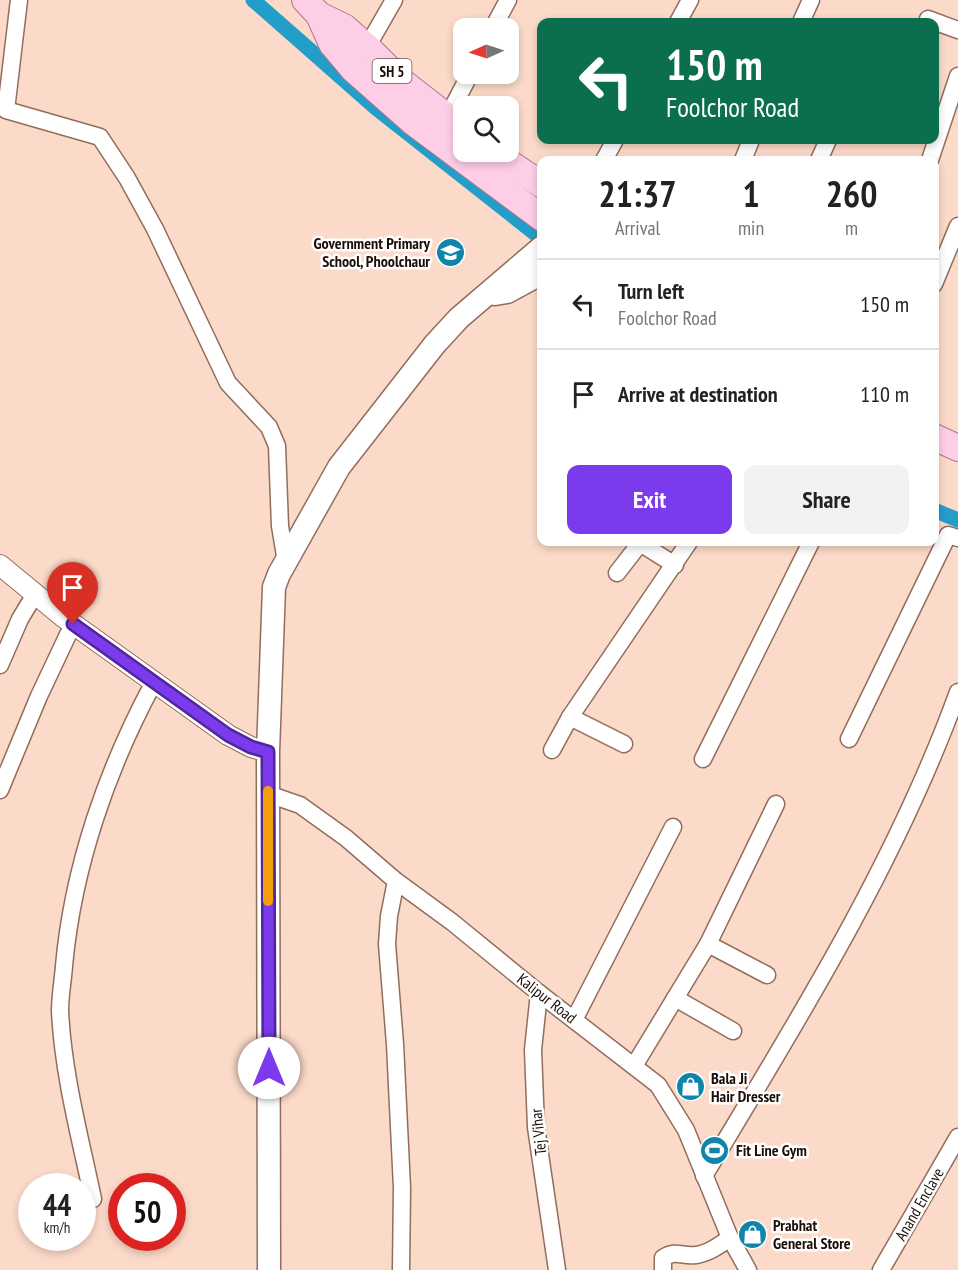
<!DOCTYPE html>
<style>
:root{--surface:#fff;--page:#f2f2f2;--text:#222;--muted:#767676;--line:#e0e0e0;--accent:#7c3aed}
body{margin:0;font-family:"PT Sans Narrow",sans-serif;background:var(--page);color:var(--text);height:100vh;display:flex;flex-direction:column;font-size:22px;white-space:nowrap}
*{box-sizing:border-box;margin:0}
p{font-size:20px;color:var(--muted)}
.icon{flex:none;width:33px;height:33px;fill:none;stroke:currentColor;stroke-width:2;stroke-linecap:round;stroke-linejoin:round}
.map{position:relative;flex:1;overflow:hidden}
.panel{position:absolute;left:537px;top:156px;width:402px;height:390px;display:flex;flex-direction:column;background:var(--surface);border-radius:12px;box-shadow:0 3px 9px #0003}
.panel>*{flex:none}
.hud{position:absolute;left:537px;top:18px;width:402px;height:126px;border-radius:12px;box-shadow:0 3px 9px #0003;background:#0b6e4f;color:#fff;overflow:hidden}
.needle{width:39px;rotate:267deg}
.fabs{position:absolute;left:453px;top:18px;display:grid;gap:12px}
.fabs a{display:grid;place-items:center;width:66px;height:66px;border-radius:12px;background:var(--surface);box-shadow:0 3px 9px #0003;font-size:30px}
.speed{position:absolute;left:18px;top:1173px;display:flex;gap:12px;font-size:30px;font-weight:700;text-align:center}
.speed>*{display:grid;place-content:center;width:78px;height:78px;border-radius:50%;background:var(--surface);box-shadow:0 3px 9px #0003;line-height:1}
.speed small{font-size:15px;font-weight:400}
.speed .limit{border:9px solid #d22;background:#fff;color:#111}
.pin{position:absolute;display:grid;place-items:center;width:51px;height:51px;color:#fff;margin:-62px -26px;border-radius:50% 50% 50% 0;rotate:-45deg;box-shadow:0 0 6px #0007}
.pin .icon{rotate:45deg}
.me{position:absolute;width:66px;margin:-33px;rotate:0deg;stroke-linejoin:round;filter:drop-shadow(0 0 4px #0008)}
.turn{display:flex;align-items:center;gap:21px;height:126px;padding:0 30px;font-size:27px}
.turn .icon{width:78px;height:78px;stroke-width:2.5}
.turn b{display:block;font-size:42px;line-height:51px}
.eta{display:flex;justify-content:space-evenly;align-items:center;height:102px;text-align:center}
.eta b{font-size:36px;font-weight:600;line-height:42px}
.action{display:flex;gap:12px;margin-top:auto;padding:12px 30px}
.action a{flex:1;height:69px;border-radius:12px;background:var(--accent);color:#fff;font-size:24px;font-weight:600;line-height:69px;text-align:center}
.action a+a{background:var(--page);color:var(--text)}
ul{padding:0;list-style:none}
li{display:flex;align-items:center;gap:18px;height:90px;padding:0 30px;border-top:2px solid var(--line)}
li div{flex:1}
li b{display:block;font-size:22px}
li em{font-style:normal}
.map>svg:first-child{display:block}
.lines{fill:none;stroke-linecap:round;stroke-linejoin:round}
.canal{stroke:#239ec9;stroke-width:15}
.minor-casing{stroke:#926d5b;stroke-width:19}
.tertiary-casing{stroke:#926d5b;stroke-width:22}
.secondary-casing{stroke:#926d5b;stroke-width:25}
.primary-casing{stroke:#af768e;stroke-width:28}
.minor{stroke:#fff;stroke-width:16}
.tertiary{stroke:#fff;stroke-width:20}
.secondary{stroke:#fff;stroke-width:22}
.primary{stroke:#fecee7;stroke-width:26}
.route-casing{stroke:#51269a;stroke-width:15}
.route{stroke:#7c3aed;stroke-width:10}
.slow{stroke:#f59e0b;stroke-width:10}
.labels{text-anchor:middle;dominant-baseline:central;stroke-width:5;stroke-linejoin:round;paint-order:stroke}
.shield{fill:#fff;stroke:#605651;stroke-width:1.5}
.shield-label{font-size:15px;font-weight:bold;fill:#1c0e07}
.poi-label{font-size:16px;font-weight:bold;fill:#1c0e07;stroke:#fff;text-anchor:start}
.street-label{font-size:16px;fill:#1c0e07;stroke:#fff}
</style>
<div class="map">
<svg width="958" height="1270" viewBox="0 0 958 1270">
<rect width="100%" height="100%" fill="#fcdac9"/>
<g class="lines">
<g class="canal">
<path d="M253,0L376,108L542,239"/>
<path d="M934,510L958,520"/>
</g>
<defs>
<g id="minor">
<path d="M19,0L6,110L100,137L127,178L155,229L228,383L269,427L277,446L280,526L286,562"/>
<path d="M928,19L958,30"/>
<path d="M678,22L690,0"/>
<path d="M801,22L811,0"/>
<path d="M493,28L508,0"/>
<path d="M367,47L394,0"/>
<path d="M447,118L470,74"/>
<path d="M604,160L615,140"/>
<path d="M743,160L751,140"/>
<path d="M819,160L828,140"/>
<path d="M930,160L958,76"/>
<path d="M934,284L958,226"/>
<path d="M640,543L675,565"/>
<path d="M617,573L641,542"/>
<path d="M0,665L20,619L35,594"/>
<path d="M570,717L624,744"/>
<path d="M849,739L948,535L958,538"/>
<path d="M552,750L570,717L689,542"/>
<path d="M703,759L811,542"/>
<path d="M0,790L39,696L73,624"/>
<path d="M268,794L300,805L346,838L396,881L452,922L539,993L658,1085L686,1130L730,1238L748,1270"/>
<path d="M396,881L389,916L387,944L395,1044L402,1188L401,1270"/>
<path d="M708,944L767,975"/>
<path d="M539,993L533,1050L536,1127L557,1270"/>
<path d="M675,998L733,1031"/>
<path d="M574,1020L673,827"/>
<path d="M634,1066L708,944L776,804"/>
<path d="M704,1176C798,1020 896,863 958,692"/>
<path d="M93,1199C80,1137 63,1074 60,1011C60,996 63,980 64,966C73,867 107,769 154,682"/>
<path d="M663,1270V1258C677,1249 681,1257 696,1255C709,1253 720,1245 730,1238"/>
<path d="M881,1270L958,1137"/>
</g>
<path id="tertiary" d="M0,565L62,616L228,735L251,747L268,752"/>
<g id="secondary">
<path d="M495,294L507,292L542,273"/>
<path d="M269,1270L268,752L274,587L279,574L339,467L435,344L459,318L542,247"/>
</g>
<g id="primary">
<path d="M305,0L319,15L344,27L367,47L401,81L464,130"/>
<path d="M319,15L332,44L353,69L413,122L542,218"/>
<path d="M493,152L542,185"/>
<path d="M934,437L958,448"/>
</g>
</defs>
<use href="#minor" class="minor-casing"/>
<use href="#tertiary" class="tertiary-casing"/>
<use href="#secondary" class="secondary-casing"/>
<use href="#primary" class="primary-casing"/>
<use href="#minor" class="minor"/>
<use href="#tertiary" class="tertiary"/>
<use href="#secondary" class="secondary"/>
<use href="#primary" class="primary"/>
</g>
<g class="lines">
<defs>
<path id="route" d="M73,624L228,735L251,747L268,752L269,1068"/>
</defs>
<use href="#route" class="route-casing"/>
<use href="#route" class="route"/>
<path class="slow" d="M268,791V901"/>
</g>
<defs>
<symbol id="school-disc" viewBox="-11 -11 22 22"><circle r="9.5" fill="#1085aa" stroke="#fff"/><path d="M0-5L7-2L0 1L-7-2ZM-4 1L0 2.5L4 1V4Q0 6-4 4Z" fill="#fff"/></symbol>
<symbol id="shop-disc" viewBox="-11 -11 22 22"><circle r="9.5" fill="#1085aa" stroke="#fff"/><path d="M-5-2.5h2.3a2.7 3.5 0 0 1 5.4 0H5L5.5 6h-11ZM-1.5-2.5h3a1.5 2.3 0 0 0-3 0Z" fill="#fff"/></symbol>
<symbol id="stadium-disc" viewBox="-11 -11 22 22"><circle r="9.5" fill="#1085aa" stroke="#fff"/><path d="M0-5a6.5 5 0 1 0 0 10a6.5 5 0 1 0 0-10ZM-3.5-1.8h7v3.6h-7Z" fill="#fff"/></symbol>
</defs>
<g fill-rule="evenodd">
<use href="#school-disc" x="434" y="236" width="33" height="33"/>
<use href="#shop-disc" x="674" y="1070" width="33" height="33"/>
<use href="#stadium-disc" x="698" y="1134" width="33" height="33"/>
<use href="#shop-disc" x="736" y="1218" width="33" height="33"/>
</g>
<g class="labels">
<rect class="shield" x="372.5" y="59" width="39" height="24" rx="4.5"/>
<g class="shield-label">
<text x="392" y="71">SH 5</text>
</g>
<g class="poi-label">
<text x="430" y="243" text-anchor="end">Government Primary<tspan x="430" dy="18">School, Phoolchaur</tspan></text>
<text x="711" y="1078">Bala Ji<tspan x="711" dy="18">Hair Dresser</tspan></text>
<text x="736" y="1150">Fit Line Gym</text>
<text x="773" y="1225">Prabhat<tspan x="773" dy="18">General Store</tspan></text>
</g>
<g class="street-label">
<text transform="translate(547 998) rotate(38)">Kalipur Road</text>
<text transform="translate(538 1132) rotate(-96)">Tej Vihar</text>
<text transform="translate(919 1204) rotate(-60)">Anand Enclave</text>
</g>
</g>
</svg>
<div class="fabs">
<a><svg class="needle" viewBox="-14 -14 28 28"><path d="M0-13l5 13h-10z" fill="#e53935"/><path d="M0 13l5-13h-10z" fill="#767676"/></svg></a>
<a><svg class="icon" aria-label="search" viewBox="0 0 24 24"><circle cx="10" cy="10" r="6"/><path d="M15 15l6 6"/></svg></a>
</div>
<div class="speed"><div>44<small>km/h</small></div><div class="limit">50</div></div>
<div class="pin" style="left:73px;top:624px;background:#d93025"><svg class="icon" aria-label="arrive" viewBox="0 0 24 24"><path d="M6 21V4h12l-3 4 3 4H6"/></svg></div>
<svg class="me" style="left:269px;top:1068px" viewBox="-20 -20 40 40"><circle r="19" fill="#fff"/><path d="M0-13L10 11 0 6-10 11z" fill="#7c3aed"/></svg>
<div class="hud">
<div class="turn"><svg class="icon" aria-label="left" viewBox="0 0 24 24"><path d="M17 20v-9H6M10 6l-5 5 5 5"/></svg><div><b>150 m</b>Foolchor Road</div></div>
</div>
<section class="panel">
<div class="eta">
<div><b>21:37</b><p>Arrival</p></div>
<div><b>1</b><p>min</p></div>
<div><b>260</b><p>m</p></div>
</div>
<ul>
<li><svg class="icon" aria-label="left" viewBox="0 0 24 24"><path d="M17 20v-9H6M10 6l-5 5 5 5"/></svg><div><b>Turn left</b><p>Foolchor Road</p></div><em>150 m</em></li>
<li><svg class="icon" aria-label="arrive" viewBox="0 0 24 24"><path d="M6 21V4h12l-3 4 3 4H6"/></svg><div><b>Arrive at destination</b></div><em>110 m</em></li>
</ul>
<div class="action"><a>Exit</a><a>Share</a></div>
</section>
</div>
